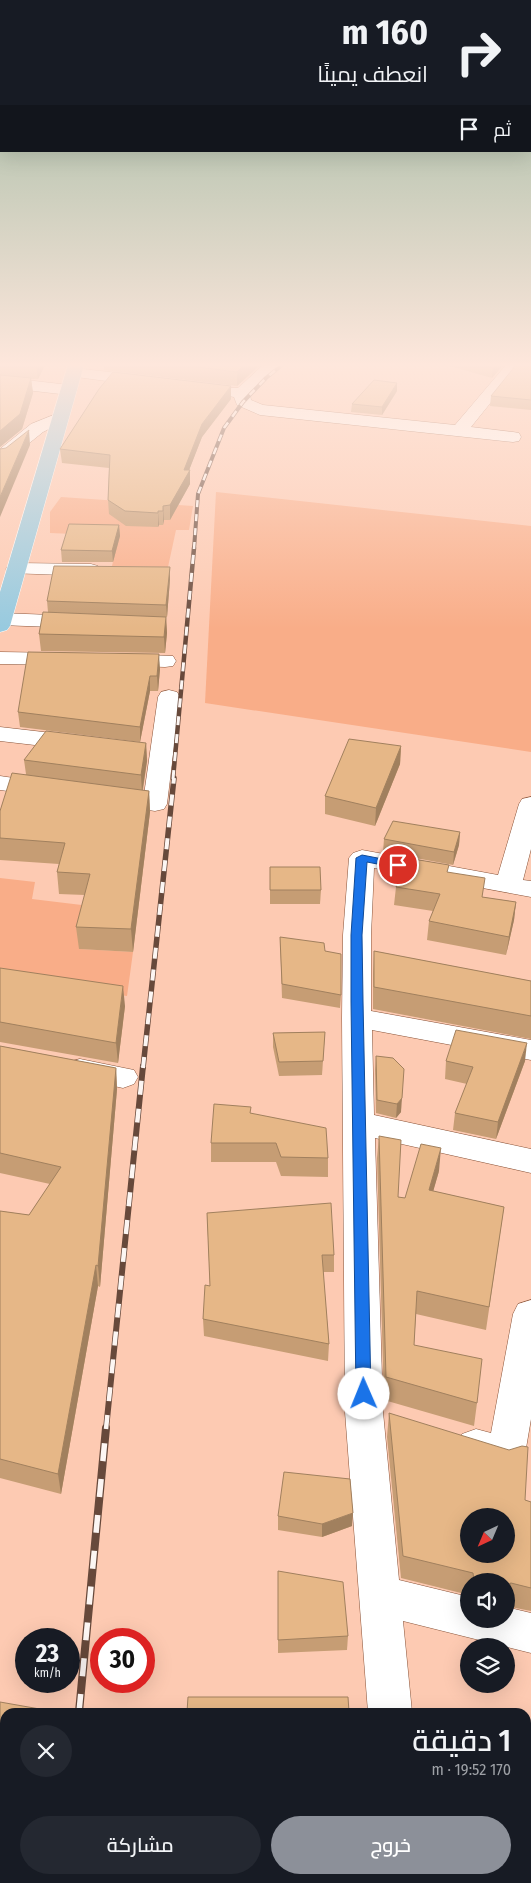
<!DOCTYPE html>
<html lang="ar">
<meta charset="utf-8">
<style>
:root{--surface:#171b24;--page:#242831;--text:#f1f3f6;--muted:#9ea1a6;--accent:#8c9099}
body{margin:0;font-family:"Fira Sans Condensed",Cairo,sans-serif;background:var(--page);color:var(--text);direction:rtl;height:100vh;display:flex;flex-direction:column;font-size:19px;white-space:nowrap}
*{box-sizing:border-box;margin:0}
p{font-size:16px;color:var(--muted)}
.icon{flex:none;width:28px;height:28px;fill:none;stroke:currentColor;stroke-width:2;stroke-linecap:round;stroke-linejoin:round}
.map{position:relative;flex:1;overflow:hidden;direction:ltr}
.side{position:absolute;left:0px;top:1708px;width:531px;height:176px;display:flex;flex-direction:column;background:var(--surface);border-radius:15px 15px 0 0;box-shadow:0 5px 20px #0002;direction:rtl}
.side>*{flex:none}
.banner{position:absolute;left:0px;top:0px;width:531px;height:152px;box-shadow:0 5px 20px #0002;direction:rtl;background:#171b24;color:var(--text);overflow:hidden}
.needle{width:32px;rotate:224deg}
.controls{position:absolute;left:460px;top:1508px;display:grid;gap:10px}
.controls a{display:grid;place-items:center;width:55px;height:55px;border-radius:50%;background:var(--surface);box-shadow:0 5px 20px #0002;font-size:25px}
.speed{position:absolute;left:15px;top:1628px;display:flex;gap:10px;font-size:25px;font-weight:700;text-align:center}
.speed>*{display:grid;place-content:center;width:65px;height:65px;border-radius:50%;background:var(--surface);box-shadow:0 5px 20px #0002;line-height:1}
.speed small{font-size:12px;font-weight:400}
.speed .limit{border:8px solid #d22;background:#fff;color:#111}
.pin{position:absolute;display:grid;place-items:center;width:42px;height:42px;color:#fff;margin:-21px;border:2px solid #fff;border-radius:50%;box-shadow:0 1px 5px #0007}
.me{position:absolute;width:55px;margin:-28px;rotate:359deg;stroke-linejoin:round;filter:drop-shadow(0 0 4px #0008)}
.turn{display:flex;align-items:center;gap:18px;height:105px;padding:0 20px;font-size:22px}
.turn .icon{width:65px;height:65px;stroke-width:2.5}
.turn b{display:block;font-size:35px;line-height:42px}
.then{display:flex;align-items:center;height:48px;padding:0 20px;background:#0003;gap:10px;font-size:19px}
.round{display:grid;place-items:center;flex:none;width:52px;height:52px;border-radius:26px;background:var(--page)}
.head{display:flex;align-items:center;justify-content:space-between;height:85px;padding:0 20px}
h1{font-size:30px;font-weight:600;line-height:38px}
.primary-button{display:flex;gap:10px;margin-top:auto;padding:10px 20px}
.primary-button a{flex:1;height:58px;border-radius:30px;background:var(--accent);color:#fff;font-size:20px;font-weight:600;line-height:58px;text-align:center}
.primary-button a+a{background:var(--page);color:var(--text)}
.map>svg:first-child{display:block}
.green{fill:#f9ad88}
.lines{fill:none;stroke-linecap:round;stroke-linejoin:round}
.minor-casing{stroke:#895338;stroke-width:1}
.major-casing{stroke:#fff;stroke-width:1}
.minor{fill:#fff;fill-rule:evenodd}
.major{fill:#97cadf;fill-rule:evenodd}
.rail-far4-casing{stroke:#67493b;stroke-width:4}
.rail-far3-casing{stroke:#67493b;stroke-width:4.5}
.rail-far2-casing{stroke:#67493b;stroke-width:5.5}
.rail-far1-casing{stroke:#67493b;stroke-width:6}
.rail-casing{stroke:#67493b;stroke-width:8}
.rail-far4{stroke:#fcf6f3;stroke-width:2.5;stroke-dasharray:7;stroke-linecap:butt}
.rail-far3{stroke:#fcf6f3;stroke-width:3;stroke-dasharray:9;stroke-linecap:butt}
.rail-far2{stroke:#fcf6f3;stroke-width:4;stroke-dasharray:11;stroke-linecap:butt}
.rail-far1{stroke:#fcf6f3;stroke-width:4.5;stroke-dasharray:14;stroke-linecap:butt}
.rail{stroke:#fcf6f3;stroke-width:5.5;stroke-dasharray:18;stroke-linecap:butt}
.wall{fill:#c69d74}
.shaded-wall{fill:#a1805e}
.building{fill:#e6b787;stroke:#a1805e;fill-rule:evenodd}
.route{fill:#1a73e8;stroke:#114b97}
</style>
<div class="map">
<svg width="531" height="1883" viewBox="0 0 531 1883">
<rect width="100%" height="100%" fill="#fdcab2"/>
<g class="green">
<path d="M216,492L531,526V752L205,703Z"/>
<path d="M61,497L193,506L189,530H176L168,567L112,566L119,536L50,533V512Z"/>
<path d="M0,878L35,882L32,899L90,906L79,949L133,952L127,996L0,979Z"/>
</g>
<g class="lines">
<defs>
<g id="minor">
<path d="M263,365H279L250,394L251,400L263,405L455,425L506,365H521L471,427L513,432L519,433L521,437L519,441L513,442L260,415L237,405L234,397L218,394L216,391L218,388H238Z"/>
<path d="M74,368L144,376L150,378L152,381L150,384L144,386L69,376L66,373L69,370Z"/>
<path d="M0,377L69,385L75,387L77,390L75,393L69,395L0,387Z"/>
<path d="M61,412L67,414L69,417L67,420L43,432L6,462L0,463V449L31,424Z"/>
<path d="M16,563L91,564L98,566L101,570L98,574L91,576L9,573L6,569L9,565Z"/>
<path d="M0,613L78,616L85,618L88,622L85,626L78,628L0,625Z"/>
<path d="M0,652L63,653L71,654L74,659L71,664L63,665L0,664Z"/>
<path d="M121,654L173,656L176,661L173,666L165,667L113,665L110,660L113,655Z"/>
<path d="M169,690L177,692L180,697L167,804L164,809L155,811L104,803L101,798L104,793L113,791L144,795L158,697L161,692Z"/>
<path d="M0,727L78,736L86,738L90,743L86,748L78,750L0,741Z"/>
<path d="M0,776L55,784L58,789L55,794L46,796L0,790Z"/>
<path d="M531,797V849L523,880L531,881V897L374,868L371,935V1011L531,1040V1060L372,1030L374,1115L531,1149V1173L375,1138L383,1412L399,1580L469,1597V1619H506V1607L531,1613V1653L403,1621L412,1712H368L345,1412L342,1018L343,935L349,858L353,853L362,850L498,875L519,804L522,799Z"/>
<path d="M80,1059L134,1070L138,1077L134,1084L123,1088L69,1076L65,1069L69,1062Z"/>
<path d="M531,1300V1419L525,1454L520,1466L506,1471L462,1458L457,1446L462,1434L476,1429L491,1433L513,1314L518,1304Z"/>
<path d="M380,1879H428L429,1883H381Z"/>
</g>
<path id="major" d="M68,365H84L10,626L7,630L0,632V592Z"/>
</defs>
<use href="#minor" class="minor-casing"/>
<use href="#major" class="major-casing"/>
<use href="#minor" class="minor"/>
<use href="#major" class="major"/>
<defs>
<path id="rail-far4" d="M194,549L198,494L224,428L243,402L266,378L282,365"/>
<path id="rail-far3" d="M173,779L194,548"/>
<path id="rail-far2" d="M143,1068L174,778"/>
<path id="rail-far1" d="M106,1429L143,1066"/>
<g id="rail">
<path d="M79,1712L106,1428"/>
<path d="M62,1883L63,1879"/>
</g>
</defs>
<use href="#rail-far4" class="rail-far4-casing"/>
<use href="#rail-far3" class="rail-far3-casing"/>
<use href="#rail-far2" class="rail-far2-casing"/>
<use href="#rail-far1" class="rail-far1-casing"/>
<use href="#rail" class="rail-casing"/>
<use href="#rail-far4" class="rail-far4"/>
<use href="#rail-far3" class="rail-far3"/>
<use href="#rail-far2" class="rail-far2"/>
<use href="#rail-far1" class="rail-far1"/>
<use href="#rail" class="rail"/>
</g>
<g class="wall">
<path d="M0,365H45L38,379H31L33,393L22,429L0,447Z"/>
<path d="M104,365H260L237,386L104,370Z"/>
<path d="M446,365H503L492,378Z"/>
<path d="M531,365V410L490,406L491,396Z"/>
<path d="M231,386V399L202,437L189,470L190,484L170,520H164L163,525H159L158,527L126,526L109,514L108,500L109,468L62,463L60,449Z"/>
<path d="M397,391L382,415L351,412L352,404Z"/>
<path d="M119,525L120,536L113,562H62L61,550Z"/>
<path d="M170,567V579L167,617H166L167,633L165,653L41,651L39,634L48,612L47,601Z"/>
<path d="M160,669L158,691H150L140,742L20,727L18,712Z"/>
<path d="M146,743L147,761L143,790L149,791L150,812L133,952L79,949L76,927L85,895L59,894L57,872L59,864L0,860V811L26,774L24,760Z"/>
<path d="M401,746L400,764L375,826L325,814V796Z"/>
<path d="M460,832L459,845L453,865L383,852L384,839Z"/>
<path d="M270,867L321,890L320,904H270Z"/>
<path d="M448,872L482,897L516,902L514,920L506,955L427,940L429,921L433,911L394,905L396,887Z"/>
<path d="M280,937L325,951L341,995L340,1008L282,998Z"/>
<path d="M374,951L531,981V1039L373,1009V974Z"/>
<path d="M0,968L125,1006L118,1063L0,1042Z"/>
<path d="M325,1032L322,1075L279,1076L273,1047V1033Z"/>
<path d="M0,1046L116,1068L117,1089L100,1287L98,1286L61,1494L0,1478V1211L29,1215L50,1184L0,1173Z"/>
<path d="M376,1056L401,1112L396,1118L376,1113L375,1070Z"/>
<path d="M446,1061H525L496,1139L453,1130L455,1113L467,1084L445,1079Z"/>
<path d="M251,1113L328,1158V1177L281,1176L276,1162H211V1143Z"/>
<path d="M379,1136L398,1197L405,1198L439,1171L433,1191L504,1207L486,1330L416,1314L414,1345L477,1403L474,1426L384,1400L377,1158Z"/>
<path d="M207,1213L334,1255V1272H323L329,1344L328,1361L204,1336L203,1319L210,1286Z"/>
<path d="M389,1413L525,1500L531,1502V1611L506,1606V1581H469V1595L401,1578L387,1437Z"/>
<path d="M278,1516L352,1526L322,1537L278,1530Z"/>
<path d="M278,1571L348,1636L347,1650L278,1653Z"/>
<path d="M411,1879H512V1883H410Z"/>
</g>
<g class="shaded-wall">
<path d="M36,365H45L38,379Z"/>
<path d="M244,365H260L237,386V372Z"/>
<path d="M496,365H503L492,378L493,368Z"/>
<path d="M31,378L33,393L22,429L0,447V431Z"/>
<path d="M397,383V391L382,415V407Z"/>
<path d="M231,386V399L202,437L188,473L190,470V484L170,520V505L202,424Z"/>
<path d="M29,430L30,445L0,517V497Z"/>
<path d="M163,506L164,520L163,525Z"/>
<path d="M158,511L159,525L158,527Z"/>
<path d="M119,525L120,536L113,562L112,551Z"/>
<path d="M170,567V579L167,617L166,605Z"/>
<path d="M166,617L167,633L165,653L164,637Z"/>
<path d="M159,654L160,669L158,691L157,676Z"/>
<path d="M150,676V691L140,742V727Z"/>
<path d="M146,743L147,761L142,793L141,775Z"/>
<path d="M401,746L400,764L375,826L376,808Z"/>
<path d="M149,791L150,812L133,952L131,929Z"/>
<path d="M460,832L459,845L453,865L454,852Z"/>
<path d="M516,902L514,920L506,955L509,937Z"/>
<path d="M123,986L125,1006L118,1063L116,1043Z"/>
<path d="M527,1043L525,1061L496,1139L498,1122Z"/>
<path d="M116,1068L117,1089L100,1287L98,1266Z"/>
<path d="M402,1098L401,1112L396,1118L397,1104Z"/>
<path d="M441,1148L439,1171L427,1213L429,1190Z"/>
<path d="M96,1265L98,1286L61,1494L58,1474Z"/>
<path d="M353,1513L352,1526L322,1537V1524Z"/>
<path d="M511,1583L506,1605L508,1595V1584Z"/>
<rect x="29" y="1879" width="7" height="4"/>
</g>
<g class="building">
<path d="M183,365H244L237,372Z"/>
<path d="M483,365H496L493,368Z"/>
<path d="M516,365H531V400L491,396Z"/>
<path d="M113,372L231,386L202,424L184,470H190L170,505L163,506V511H158V513L125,511L108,500L110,455L60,449L99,389Z"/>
<path d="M0,375L31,378L20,414L0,431Z"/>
<path d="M374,380L397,383L382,407L352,404Z"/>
<path d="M29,430L0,497V449L6,448Z"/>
<path d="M69,524L119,525L112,551L61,550Z"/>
<path d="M54,566L170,567L166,605L47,601Z"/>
<path d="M43,612L166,617L164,637L39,634Z"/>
<path d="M28,652L159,654L157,676H150L140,727L18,712Z"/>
<path d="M46,731L146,743L141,775L24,760Z"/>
<path d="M349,739L401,746L376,808L325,796Z"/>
<path d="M12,773L149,791L131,929L76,927L90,874L57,872L65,843L0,838V811Z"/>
<path d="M393,821L460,832L454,852L384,839Z"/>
<path d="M407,858L449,865L447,872L485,878L482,897L516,902L509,937L429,921L440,894L396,887Z"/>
<path d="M270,867H320L321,890H270Z"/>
<path d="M280,937L324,943L325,951L341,954V995L282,984Z"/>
<path d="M374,951L531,981V1016L374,987Z"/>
<path d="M0,968L123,986L116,1043L0,1022Z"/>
<path d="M456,1030L527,1043L498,1122L455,1113L473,1067L446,1061Z"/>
<path d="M325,1032L323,1061L279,1062L273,1033Z"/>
<path d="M0,1046L116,1068L98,1266L96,1265L58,1474L0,1459V1211L29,1215L61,1167L0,1153Z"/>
<path d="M376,1056L393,1058L404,1069L402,1098L397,1104L377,1100Z"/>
<path d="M214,1104L251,1107L250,1113L326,1128L328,1158L281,1157L276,1143H211Z"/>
<path d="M379,1136L401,1140L398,1197L405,1198L421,1144L441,1148L429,1190L504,1207L489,1307L417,1291L414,1345L482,1359L477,1403L386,1377Z"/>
<path d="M331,1203L334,1255H322L329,1344L203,1319L205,1285L210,1286L207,1213Z"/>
<path d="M389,1413L509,1450L522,1446L528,1447L525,1500L531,1502V1588L511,1583L508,1584V1595H506V1581H474L473,1573L403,1556ZM469,1516H506V1554H469Z"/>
<path d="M284,1472L350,1479L353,1513L322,1524L278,1516Z"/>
<path d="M278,1571L343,1582L348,1636L278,1640Z"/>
<path d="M188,1697H348L349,1712H187Z"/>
<path d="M0,1702L51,1711V1712H5V1879H29V1883H0Z"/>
<rect x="257" y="1879" width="99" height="4"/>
<rect x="413" y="1879" width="99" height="4"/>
</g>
<linearGradient id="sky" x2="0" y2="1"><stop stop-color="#96b49c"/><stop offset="0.58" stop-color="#fee7dc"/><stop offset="1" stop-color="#fee7dc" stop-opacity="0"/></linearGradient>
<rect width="531" height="629" fill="url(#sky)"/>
<path class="route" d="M362,855L398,862L404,865L398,868L367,862L362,935L363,1001L371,1394L369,1398L364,1400L358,1398L356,1394L351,1001V935L356,858Z"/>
</svg>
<div class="controls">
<a><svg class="needle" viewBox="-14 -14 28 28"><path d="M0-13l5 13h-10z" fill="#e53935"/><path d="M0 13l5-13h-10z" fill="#9ea1a6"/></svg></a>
<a><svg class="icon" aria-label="sound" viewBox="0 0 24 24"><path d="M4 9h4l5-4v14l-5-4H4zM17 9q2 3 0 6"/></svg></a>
<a><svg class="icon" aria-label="layers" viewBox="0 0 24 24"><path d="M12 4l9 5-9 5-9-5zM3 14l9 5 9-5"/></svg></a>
</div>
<div class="speed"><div>23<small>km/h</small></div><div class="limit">30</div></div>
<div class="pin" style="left:398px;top:865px;background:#d93025"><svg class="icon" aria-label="arrive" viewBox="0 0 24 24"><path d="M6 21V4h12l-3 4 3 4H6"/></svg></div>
<svg class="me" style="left:364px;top:1394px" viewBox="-20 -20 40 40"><circle r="19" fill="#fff"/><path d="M0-13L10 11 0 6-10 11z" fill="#1a73e8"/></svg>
<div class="banner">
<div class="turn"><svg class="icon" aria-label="right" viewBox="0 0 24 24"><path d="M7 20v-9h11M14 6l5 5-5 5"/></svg><div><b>160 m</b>انعطف يمينًا</div></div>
<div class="then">ثم<svg class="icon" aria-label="arrive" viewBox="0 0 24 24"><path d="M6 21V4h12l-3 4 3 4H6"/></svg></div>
</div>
<section class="side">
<div class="head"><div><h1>1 دقيقة</h1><p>170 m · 19:52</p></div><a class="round"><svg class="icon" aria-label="close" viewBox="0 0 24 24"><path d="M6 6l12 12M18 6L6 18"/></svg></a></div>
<div class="primary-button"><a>خروج</a><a>مشاركة</a></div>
</section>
</div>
